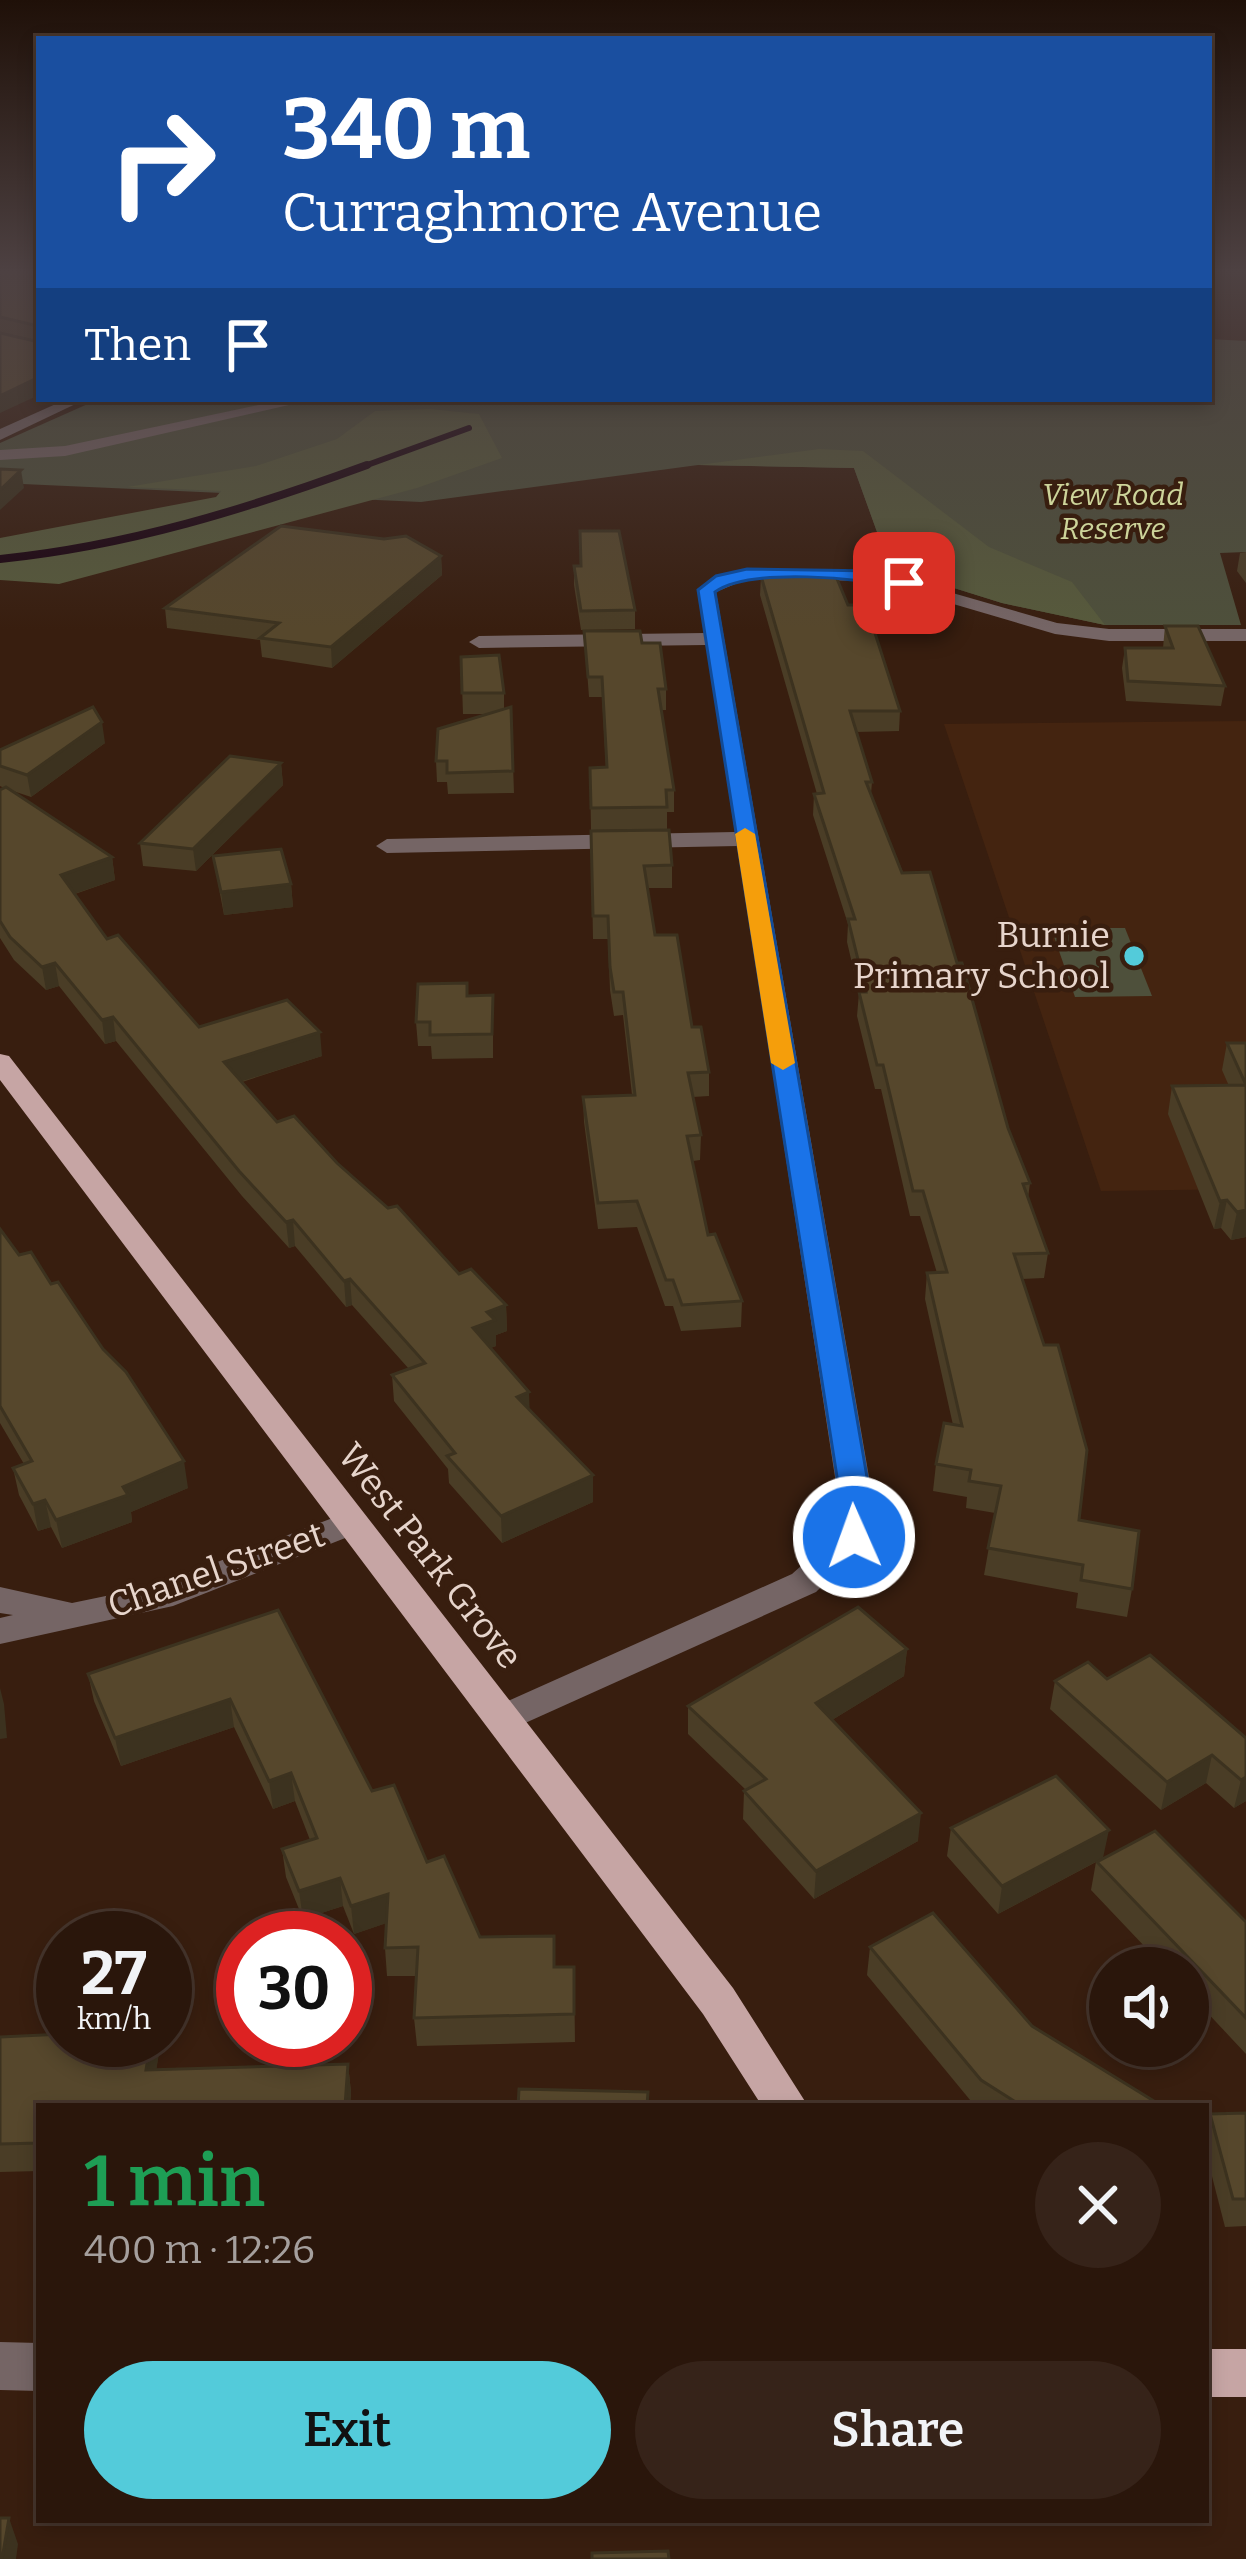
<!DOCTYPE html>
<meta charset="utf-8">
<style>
:root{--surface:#2a160b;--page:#362319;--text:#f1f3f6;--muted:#a59f9d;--line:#46352c;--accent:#53cbda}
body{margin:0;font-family:Bitter,serif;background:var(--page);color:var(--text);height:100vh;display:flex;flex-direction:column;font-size:45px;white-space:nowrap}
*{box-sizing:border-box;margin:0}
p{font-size:39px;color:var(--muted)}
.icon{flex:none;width:66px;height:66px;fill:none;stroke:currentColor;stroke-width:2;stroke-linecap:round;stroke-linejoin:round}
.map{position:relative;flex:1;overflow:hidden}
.drawer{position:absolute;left:36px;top:2103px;width:1173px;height:420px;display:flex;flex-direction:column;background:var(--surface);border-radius:0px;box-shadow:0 6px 18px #0003,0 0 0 3px var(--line)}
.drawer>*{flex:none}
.hud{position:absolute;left:36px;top:36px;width:1176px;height:366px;border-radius:0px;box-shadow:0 6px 18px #0003,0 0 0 3px var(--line);background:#1a4fa0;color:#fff;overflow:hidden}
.buttons{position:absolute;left:1089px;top:1947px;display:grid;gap:24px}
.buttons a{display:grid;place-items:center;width:120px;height:120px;border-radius:50%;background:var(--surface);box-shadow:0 6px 18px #0003,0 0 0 3px var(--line);font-size:60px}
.speed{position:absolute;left:36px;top:1911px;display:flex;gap:24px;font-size:60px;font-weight:700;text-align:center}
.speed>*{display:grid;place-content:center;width:156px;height:156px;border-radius:50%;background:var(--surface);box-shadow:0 6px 18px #0003,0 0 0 3px var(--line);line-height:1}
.speed small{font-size:30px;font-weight:400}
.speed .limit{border:18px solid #d22;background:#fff;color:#111}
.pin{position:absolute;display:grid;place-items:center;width:102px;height:102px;color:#fff;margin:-51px;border-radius:24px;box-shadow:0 6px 18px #0006}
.me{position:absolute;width:132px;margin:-66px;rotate:358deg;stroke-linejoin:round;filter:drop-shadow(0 0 9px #0008)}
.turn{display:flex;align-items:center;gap:42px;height:252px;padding:0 48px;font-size:54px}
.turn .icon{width:156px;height:156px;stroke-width:2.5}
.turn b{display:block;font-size:84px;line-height:102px}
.then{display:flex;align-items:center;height:114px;padding:0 48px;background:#0003;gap:24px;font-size:45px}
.round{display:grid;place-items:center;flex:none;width:126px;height:126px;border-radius:63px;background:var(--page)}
.summary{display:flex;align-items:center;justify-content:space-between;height:204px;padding:0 48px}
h1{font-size:72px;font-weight:600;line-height:90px;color:#1e9e55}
.primary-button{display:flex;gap:24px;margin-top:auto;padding:24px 48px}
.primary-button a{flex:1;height:138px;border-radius:72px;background:var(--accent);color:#111;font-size:48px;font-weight:600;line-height:138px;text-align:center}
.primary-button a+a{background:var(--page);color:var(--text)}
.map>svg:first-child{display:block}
.built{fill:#442410}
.green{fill:#4e503b}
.forest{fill:#575a3c}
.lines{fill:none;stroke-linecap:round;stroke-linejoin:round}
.stream-far1{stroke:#1b0511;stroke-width:6}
.stream{stroke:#1b0511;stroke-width:8}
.minor{fill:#756565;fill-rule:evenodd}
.major{fill:#c6a5a4;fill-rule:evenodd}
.wall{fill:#4a3d26}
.shaded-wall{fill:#3c321f}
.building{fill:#56472c;stroke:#3c321f;stroke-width:3}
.route{fill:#1a73e8;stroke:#114b97;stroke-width:3}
.slow{fill:#f59e0b}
.poi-dot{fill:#53cbda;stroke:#381e0f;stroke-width:4.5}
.labels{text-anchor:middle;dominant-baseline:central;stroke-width:9;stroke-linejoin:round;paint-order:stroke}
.far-park-label{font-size:30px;font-style:italic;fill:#cdd49a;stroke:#381e0f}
.poi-label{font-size:36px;fill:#e7d5cc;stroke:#381e0f;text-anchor:end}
.street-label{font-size:36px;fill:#e7d5cc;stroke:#381e0f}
</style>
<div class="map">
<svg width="1246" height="2559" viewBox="0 0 1246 2559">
<rect width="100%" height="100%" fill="#381e0f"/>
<path class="built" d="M1246,721V1189L1101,1191L944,724Z"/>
<g class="green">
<path d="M1209,339L1246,341V552L1220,553L1241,625H1105L1002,603L890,568L854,468L698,465L421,502L0,483V443L99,399H1209Z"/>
<path d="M1051,928H1125L1152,996L1075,997Z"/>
</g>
<g class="forest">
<path d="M430,409L479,414L502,458L417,488L59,584L0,580V538L216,497L221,491L127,487L256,466L337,439L375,411Z"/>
<path d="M819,449L863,451L989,547L1072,582L1105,625L1002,603L890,568L854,468L698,465Z"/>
</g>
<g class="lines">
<path class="stream-far1" d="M359,468L469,428"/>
<path class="stream" d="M0,559C128,546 247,509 367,465"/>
<g class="minor">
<path d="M67,399H86L0,440V429Z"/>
<path d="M287,399H315L65,456L0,460V450L65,446Z"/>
<path d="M747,569L876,571L1057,623L1109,629H1246V641H1109L1055,634L875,581L747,579L716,592L869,1477L872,1537L816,1592L503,1733L490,1729L484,1719L490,1709L792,1574L838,1533L835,1477L738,846L387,853L376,846L387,839L735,832L706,645L479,648L469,642L479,636L705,633L698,590L716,576Z"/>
<path d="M351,1511L363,1515L368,1523L363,1531L173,1606L0,1644V1618L13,1615L0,1613V1587L72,1603L154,1586Z"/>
<path d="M0,2342L39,2343V2391L0,2390Z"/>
</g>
<g class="major">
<path d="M0,1054L9,1056L733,1988L808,2106H762L703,2014L0,1080Z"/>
<rect x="1206" y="2349" width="40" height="48"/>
</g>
</g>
<g class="wall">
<path d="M0,271H39V341L0,332Z"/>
<path d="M1246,552V583L1237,571L1240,553Z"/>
<path d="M441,556L442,575L332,668L262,657L260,640L167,628L165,608Z"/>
<path d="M574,566L635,610V629L581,630L574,585Z"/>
<path d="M761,576L848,605L900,711L899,731L856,732L872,782L871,794L1030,1183L1028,1198L1048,1253L1044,1278L1022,1279L1079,1520L1132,1589L1127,1617L1076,1608L1078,1593L984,1575L995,1513L966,1508L967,1497L933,1491L936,1464L953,1425L925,1299L927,1273H937L920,1216H910L881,1089H875L857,1016L859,993L847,942L848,924L813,815L814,794H817L760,595Z"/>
<path d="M1165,626L1225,686L1221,706L1126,701L1122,668L1125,648H1163Z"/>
<path d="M584,631L642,643L666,689V710H661L674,790V812H667V829L591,830L590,768L606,767L602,697H589Z"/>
<path d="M461,657L504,693V709L511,707L514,793L448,794L447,782H437L436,761L487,714H463Z"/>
<path d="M105,743L31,797L10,790L112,857L115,880L75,894L107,939L199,1027L322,1056L242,1082L277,1122L337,1163L459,1274L506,1305L507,1331L496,1335V1346L490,1348L529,1409L593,1475V1502L502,1543L449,1483L448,1469L394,1401L392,1375L409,1369L352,1305L346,1307L295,1246L289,1248L242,1196L116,1041L105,1044L59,986L46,990L14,960L0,938V790L4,788L0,786V750Z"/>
<path d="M281,763L283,785L196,871L143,866L140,843Z"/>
<path d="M591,831L672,865V888H648L655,935L709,1072V1096L693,1097L701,1135L700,1160L693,1161L708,1235L742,1301L741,1327L681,1331L673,1306H665L637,1227L598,1229L584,1122L583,1097L632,1095L623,1015L614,1016L610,990L608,939H593Z"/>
<path d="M213,856L291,884L293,907L224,915Z"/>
<path d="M493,995V1058L432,1059L431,1046H418L416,1022L468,996Z"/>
<path d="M1227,1043H1246V1237L1231,1240L1221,1228L1214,1229L1168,1114L1172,1086H1229L1222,1070Z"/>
<path d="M0,1229L19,1255L51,1284L188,1488L131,1512L132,1522L62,1548L51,1527L38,1531L19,1495L13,1468L24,1464L0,1423Z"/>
<path d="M278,1610L372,1791L427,1862L480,1937L555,1967H574L575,2042L417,2046L414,2018L417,1976H387L385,1948L386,1923L354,1934L343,1906L303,1919L286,1877L282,1849L310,1840L295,1801L273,1809L234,1727L121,1766L94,1701L88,1674Z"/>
<path d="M907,1649L904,1676L832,1720L918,1841L814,1899L743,1819L744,1791L746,1790L688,1734V1706Z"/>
<path d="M1107,1679L1246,1738V1801L1234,1808L1206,1783L1161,1810L1050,1709L1055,1681Z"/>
<path d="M951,1828L1103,1858L1246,1922V2054L1188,1992V1968H1165L1091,1890L1096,1862L998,1914L947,1856Z"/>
<path d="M870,1947L1032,2026L1162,2106H975L867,1975Z"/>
<path d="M0,2037L63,2040H161L156,2070L348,2064L351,2092L350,2106H39V2171L0,2172Z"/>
<path d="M1246,2113V2226L1225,2227L1206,2153V2131L1210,2114Z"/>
</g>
<g class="shaded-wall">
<path d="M39,377V395L0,413V396Z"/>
<path d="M21,470L24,488L0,510V490Z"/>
<path d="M441,556L442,575L332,668L331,647Z"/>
<path d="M102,722L105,743L31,797L27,775Z"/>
<path d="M281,763L283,785L196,871L193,849Z"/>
<path d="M112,857L115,880L65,897L61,875Z"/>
<path d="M291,884L293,907L224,915L221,892Z"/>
<path d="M55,963L59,986L46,990L42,967Z"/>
<path d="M113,1017L116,1041L105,1044L102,1020Z"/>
<path d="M320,1032L322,1056L227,1086L224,1062Z"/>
<path d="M1227,1200L1221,1228L1214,1229L1220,1201Z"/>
<path d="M1246,1210V1237L1231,1240L1237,1212Z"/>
<path d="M293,1220L295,1246L289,1248L286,1222Z"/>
<path d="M350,1279L352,1305L346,1307L344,1281Z"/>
<path d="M506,1305L507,1331L496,1335V1346L474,1355L473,1328L487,1312Z"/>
<path d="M529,1392L530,1419L517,1397Z"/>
<path d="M184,1461L188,1488L131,1512L132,1522L62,1548L56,1520L123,1487Z"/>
<path d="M593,1475V1502L502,1543L501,1516Z"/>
<path d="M45,1500L51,1527L38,1531L33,1504Z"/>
<path d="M907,1649L904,1676L814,1731L816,1703Z"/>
<path d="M0,1688L4,1704L7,1738L0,1739Z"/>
<path d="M230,1699L234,1727L121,1766L115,1738Z"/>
<path d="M1212,1755L1206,1783L1161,1810L1167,1782Z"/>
<path d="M291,1773L295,1801L273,1809L269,1781Z"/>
<path d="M1246,1777V1801L1234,1808L1241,1780Z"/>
<path d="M921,1813L918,1841L814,1899L816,1871Z"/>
<path d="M1109,1830L1103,1858L998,1914L1002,1886Z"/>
<path d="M340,1878L343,1906L303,1919L299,1891Z"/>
<path d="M388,1894L390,1922L354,1934L351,1906Z"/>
<path d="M151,2040H161L152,2098L146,2070Z"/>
<path d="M348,2064L351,2092L350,2106H345Z"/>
<path d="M9,2518L18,2544L16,2559H2Z"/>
</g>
<g class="building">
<path d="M0,271H39V337L38,326L0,317Z"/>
<path d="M0,333L39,342V377L0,396Z"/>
<path d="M0,469L21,470L0,490Z"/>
<path d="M281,526L384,539L406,536L441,556L331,647L260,638L279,623L165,608Z"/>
<path d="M580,531H619L635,610L581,611L574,566H581Z"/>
<path d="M835,574L848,605H866L900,711H850L872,782H866L902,873L930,872L957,963H962L1008,1128L1030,1183L1023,1184L1048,1253L1014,1254L1044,1345H1058L1087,1450L1079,1520L1139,1531L1132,1589L1081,1580L1083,1565L988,1548L1001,1486L969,1481L971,1470L936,1464L944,1423L962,1426L927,1273L947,1272L923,1191H913L883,1065H877L859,992H866L848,919H855L814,794L824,793L761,576Z"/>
<path d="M1165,626H1198L1225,686L1128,681L1125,648H1173Z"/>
<path d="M584,631H640L642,643H660L666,689H658L674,790H666L667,807L591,808L590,768L607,767L602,677H588Z"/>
<path d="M499,655L504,693H462L461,657Z"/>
<path d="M93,707L102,722L27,775L0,766V750Z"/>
<path d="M511,707L513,771L447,773V761H436L438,729Z"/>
<path d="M230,756L281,763L193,849L140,843Z"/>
<path d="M6,787L112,857L61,875L107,939L118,935L199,1027L287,1000L320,1032L224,1062L277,1122L294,1116L337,1163L388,1208L397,1206L459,1274L471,1269L506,1305L487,1312L495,1320L473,1328L529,1392L517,1397L593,1475L501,1516L447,1456L455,1453L392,1375L425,1363L350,1279L344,1281L293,1220L286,1222L239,1171L113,1017L102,1020L55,963L42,967L10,937L0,921V790Z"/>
<path d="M669,830L672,865L644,866L655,935H677L692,1027H701L709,1072L688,1073L701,1135L687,1136L708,1235L715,1234L742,1301L682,1305L673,1280H666L637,1201L598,1203L583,1097L635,1095L623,992H614L610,967L608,916H593L591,831Z"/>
<path d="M281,849L291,884L221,892L213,856Z"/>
<path d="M467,983V996L493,995L492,1034L430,1035V1022H416L418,984Z"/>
<path d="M1227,1043H1246V1210L1237,1212L1227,1200L1220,1201L1172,1086L1246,1085Z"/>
<path d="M0,1229L19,1255L31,1252L51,1284L58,1282L103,1349L126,1372L184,1461L123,1487L128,1495L56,1520L45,1500L33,1504L13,1468L32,1461L0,1406Z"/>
<path d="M858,1607L907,1649L816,1703L921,1813L816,1871L744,1791L766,1779L688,1706Z"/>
<path d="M278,1610L372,1791L394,1785L427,1862L444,1856L480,1937L554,1936V1967H574V2014L414,2018L418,1947L385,1948L388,1894L351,1906L340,1878L299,1891L282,1849L317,1838L291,1773L269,1781L230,1699L115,1738L88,1674Z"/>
<path d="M1150,1655L1246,1738V1777L1241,1780L1212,1755L1167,1782L1055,1681L1088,1662L1107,1679Z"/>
<path d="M1056,1776L1109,1830L1002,1886L951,1828Z"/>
<path d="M1155,1831L1246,1922V2018L1097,1862Z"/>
<path d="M933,1913L1032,2026L1162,2106H1022L981,2080L870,1947Z"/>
<path d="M63,2034V2040H151L146,2070L348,2064L345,2106H39V2143L0,2144V2037Z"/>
<path d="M519,2089L648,2092L647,2106H518Z"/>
<path d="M1246,2113V2199H1233L1210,2114Z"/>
<path d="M0,2518H9L2,2559H0Z"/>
<path d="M668,2551L669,2559H592V2553Z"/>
</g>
<linearGradient id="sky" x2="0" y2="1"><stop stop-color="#1f1008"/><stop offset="0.43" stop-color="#4d4142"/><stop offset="1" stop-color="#4d4142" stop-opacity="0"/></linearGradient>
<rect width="1246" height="630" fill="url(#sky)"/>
<path class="route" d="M747,569L876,571L913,583L904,588C862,578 750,567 715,592L867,1477L870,1537L865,1545H843L839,1537L837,1477L698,590L716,576Z"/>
<path class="slow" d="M745,828L755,834L795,1063L783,1070L771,1063L735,834Z"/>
<circle class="poi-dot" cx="1134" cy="956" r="12"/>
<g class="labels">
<g class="far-park-label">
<text x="1113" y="495">View Road<tspan x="1113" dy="34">Reserve</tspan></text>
</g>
<g class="poi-label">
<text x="1110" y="935">Burnie<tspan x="1110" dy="41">Primary School</tspan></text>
</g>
<g class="street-label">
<text transform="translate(430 1556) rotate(52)">West Park Grove</text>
<text transform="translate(216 1570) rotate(-19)">Chanel Street</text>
</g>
</g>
</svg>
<div class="buttons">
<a><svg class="icon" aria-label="sound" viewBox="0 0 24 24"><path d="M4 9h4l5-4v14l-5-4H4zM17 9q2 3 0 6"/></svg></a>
</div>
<div class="speed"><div>27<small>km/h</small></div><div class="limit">30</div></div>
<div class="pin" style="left:904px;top:583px;background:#d93025"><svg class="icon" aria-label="arrive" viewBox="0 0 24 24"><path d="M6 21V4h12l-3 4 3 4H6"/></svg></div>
<svg class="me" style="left:854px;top:1537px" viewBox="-20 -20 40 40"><circle r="17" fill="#1a73e8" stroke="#fff" stroke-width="3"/><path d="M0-11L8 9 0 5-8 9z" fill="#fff"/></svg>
<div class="hud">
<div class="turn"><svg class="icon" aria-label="right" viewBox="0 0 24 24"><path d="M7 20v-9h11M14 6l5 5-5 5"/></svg><div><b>340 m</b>Curraghmore Avenue</div></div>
<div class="then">Then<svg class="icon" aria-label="arrive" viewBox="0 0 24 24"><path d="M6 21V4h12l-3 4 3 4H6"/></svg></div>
</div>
<section class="drawer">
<div class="summary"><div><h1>1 min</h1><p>400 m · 12:26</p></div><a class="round"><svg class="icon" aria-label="close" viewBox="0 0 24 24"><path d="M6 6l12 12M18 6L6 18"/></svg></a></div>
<div class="primary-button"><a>Exit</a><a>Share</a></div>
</section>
</div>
